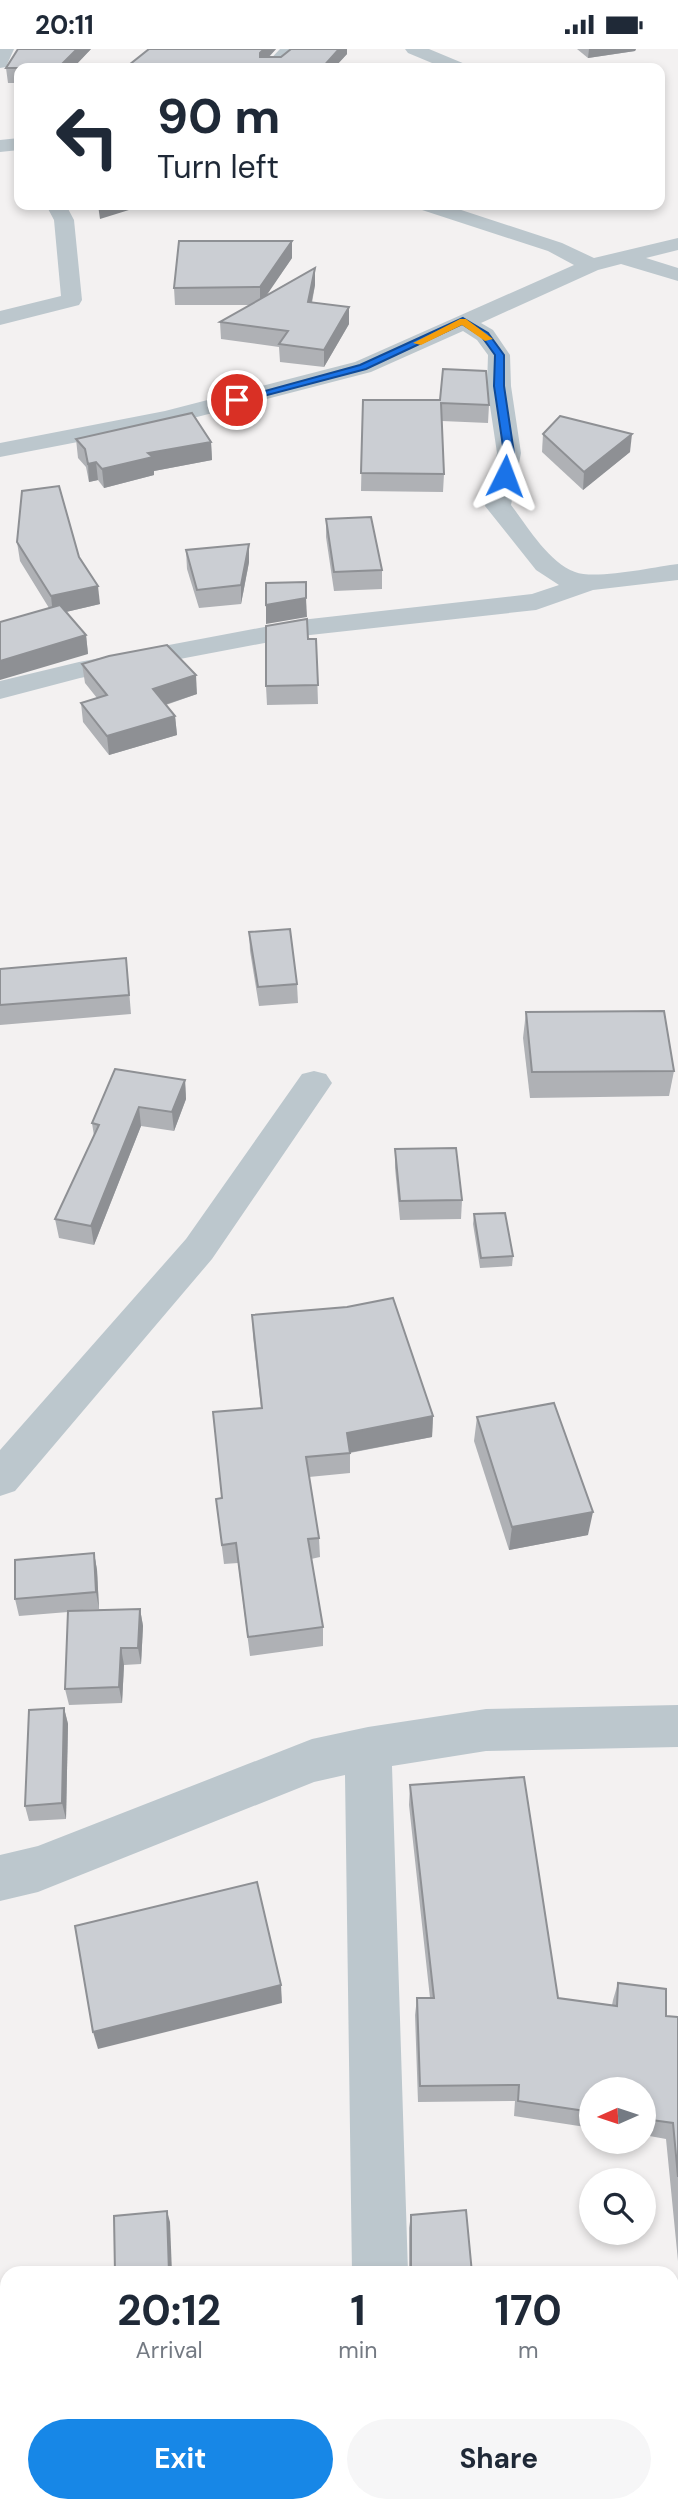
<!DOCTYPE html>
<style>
:root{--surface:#fff;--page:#f6f6f7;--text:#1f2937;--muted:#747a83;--accent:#1787e7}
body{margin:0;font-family:"DM Sans",sans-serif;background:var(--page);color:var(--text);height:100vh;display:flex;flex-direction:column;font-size:26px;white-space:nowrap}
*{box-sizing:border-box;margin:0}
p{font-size:23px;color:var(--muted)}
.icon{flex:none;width:38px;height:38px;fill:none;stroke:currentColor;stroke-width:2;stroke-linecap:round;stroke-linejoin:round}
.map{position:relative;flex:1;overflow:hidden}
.side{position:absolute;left:0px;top:2217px;width:679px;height:247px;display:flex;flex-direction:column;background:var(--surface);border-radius:21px 21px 0 0;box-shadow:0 4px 10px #0003}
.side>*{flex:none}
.banner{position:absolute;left:14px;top:14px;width:651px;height:147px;border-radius:14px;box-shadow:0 4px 10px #0003;background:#fff;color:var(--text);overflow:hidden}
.needle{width:46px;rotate:267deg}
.buttons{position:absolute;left:579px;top:2028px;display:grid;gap:14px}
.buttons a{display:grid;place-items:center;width:77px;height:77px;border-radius:50%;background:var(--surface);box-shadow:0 4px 10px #0003;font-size:35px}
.pin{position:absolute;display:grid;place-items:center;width:60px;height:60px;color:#fff;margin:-30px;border:4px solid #fff;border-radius:50%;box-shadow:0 2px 7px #0007}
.me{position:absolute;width:77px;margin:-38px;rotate:3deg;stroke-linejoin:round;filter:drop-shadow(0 0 5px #0008)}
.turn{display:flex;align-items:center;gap:24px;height:147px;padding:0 28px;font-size:32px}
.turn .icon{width:91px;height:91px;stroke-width:2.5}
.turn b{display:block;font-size:49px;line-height:60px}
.eta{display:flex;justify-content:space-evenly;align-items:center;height:119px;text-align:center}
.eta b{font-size:42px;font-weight:700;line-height:49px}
.cta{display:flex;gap:14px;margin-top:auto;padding:14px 28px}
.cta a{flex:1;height:80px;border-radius:42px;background:var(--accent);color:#fff;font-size:28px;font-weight:700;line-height:80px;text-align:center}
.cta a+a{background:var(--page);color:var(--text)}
.status{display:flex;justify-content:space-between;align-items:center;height:49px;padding:0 35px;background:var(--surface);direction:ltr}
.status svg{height:19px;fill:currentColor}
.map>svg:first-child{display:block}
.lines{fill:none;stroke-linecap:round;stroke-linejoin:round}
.minor{fill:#bcc7cd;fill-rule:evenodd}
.wall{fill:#afb1b5}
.shaded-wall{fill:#8e9094}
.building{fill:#cbced3;stroke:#8e9094;stroke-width:2}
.route{fill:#1a73e8;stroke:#114b97;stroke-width:2}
.slow{fill:#f59e0b}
</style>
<div class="status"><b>20:11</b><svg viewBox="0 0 49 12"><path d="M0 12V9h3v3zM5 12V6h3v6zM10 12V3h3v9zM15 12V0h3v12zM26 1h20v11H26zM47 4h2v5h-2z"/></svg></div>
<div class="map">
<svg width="678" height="2463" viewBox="0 0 678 2463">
<rect width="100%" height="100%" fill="#f3f1f1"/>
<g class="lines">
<g class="minor">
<path d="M0,0H14L6,18L0,19Z"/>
<path d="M280,0H303L280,19H262Z"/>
<path d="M405,0H429L465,15L468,19H444L408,4Z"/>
<path d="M19,89V101L0,103V91Z"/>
<path d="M46,156H66L74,171L82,251L79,256L0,276V262L61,247L54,171Z"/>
<path d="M416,156H446L562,194L594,209L678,189V201L646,209L678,219V232L621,215L598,221L481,274L493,281L510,306L511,337L521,404L511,456C528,478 548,513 575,523C595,531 654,518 678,515V531L593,541L536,561L301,587L80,629L0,650V632L79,613L301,571L532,545L559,536L536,521L485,457L497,404L487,337L488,306L477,291L463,282L371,323L166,376L0,408V394L165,362L355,313L574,216L548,202L419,160Z"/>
<path d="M314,1022L326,1025L332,1034L212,1210L15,1442L0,1447V1401L186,1190L302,1025Z"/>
<path d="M678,1656V1698L486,1702L392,1717L408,2224H352L345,1726L314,1733L38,1843L0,1852V1806L38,1797L312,1690L368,1678L486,1660Z"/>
<path d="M365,2457H425L426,2463H366Z"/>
</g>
</g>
<g class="wall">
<path d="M91,0L73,19H19V34H8L6,19Z"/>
<path d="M149,0H276L269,8H281L291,0H347V5L334,19H130L129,16Z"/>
<path d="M577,0H636L635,2L588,9Z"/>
<path d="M214,156H242L225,161Z"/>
<path d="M292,209L266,246L315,219V236L312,254L349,258V275L324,318L280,313L279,298L221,290L220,273L250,256H175L174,239Z"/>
<path d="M363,351L489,356L488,374L442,372L444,425L443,443L361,442Z"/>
<path d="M543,385L630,403L583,441L542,403Z"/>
<path d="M76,390L211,393L212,411L154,422V426L104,439L98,431L89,433L86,418L78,409Z"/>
<path d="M326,470L382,521V540L334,542L326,488Z"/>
<path d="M17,493L79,508L100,555L66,563L86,586L88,605L49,559L20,512Z"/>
<path d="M186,501L249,513L241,555L199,559L187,520Z"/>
<path d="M308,590H316L318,655L267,656L266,637Z"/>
<path d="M82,615L197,645L166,656L175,667L177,686L109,706L83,673L81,654L97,649L85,634Z"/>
<path d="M249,883L297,935L298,954L259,957L250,902Z"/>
<path d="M0,920L128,929L131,965L0,976Z"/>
<path d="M526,963L674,1022L669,1047L530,1049L523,989Z"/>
<path d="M185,1031L186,1050L174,1082L141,1077L94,1196L59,1189L55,1170L94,1087L92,1074Z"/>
<path d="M395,1100L462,1151L461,1170L400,1171L395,1119Z"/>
<path d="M474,1165L513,1207L512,1217L480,1219L473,1175Z"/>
<path d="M252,1266L433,1367L432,1388L350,1404V1424L309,1428L319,1489L320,1508L311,1510L323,1578V1597L250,1607L238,1514L224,1515L216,1450L222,1449L261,1359L253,1287Z"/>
<path d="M477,1368L588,1486L509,1501L474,1392Z"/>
<path d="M94,1504L97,1521L99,1560L82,1561L140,1560L143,1577L141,1615L124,1616L122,1654L69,1656L65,1640L68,1563L19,1567L15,1550Z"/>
<path d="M64,1659L68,1675L66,1770L29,1772L25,1757Z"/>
<path d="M410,1736L558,1949L612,1956L613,1951L618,1934L666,1967L678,1968V2212L666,2090L644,2086V2040H592V2079L514,2067L515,2052L418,2053L415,1966L417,1949H430L409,1756Z"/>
<path d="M411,2166L472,2224H409V2179Z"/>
<path d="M0,2267L7,2269V2457H59L57,2463H6L0,2461Z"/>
</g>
<g class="shaded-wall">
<path d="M77,0H91L73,19H58Z"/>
<path d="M264,0H276L260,17V4Z"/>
<path d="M339,0H347V5L334,19H322Z"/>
<path d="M589,0H636L635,2L588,9Z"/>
<path d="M98,156H145L100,170Z"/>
<path d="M224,156H242L225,161Z"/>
<path d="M292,192V209L260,256V238Z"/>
<path d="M315,219V236L308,270V253Z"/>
<path d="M349,258V275L324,318V301Z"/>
<path d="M632,385L630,403L583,441L584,423Z"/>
<path d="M211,393L212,411L154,422V426L104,439L102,420L148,404Z"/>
<path d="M96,413L98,431L89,433L88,415Z"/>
<path d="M249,495V513L241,555V536Z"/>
<path d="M98,537L100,555L53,566L51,547Z"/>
<path d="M306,549L307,568L266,575V556Z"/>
<path d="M86,586L88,605L0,631V612Z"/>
<path d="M196,626L197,645L155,659L153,640Z"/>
<path d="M175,667L177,686L109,706L107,687Z"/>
<path d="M185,1031L186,1050L174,1082L172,1063Z"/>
<path d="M139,1058L141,1077L94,1196L91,1177Z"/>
<path d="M433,1367L432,1388L347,1404V1384Z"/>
<path d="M593,1463L588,1486L509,1501L512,1478Z"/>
<path d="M94,1504L97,1521L99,1560L96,1543Z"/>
<path d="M140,1560L143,1577L141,1615L138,1599Z"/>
<path d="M121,1599L124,1616L122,1654L119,1638Z"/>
<path d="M64,1659L68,1675L66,1770L62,1754Z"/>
<path d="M281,1936L282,1954L98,2000L93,1983Z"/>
<path d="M167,2162L170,2173L172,2224H169Z"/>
<path d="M49,2457H59L57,2463H48Z"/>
</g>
<g class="building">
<path d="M18,0H77L58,19H6Z"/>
<path d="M149,0H264L260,4V8H281L291,0H339L322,19H181L129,16Z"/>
<path d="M179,192H292L260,238L174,239Z"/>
<path d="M315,219L308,253L349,258L324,301L279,295L288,282L220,273Z"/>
<path d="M443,320L486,322L489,356L441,354L444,425L361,424L363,351H440Z"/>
<path d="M192,364L211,393L148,404L153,408L102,420L96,413L88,415L85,400L76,390Z"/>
<path d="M560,367L632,385L584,423L543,385Z"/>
<path d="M59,437L79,508L98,537L51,547L17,493L22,442Z"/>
<path d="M371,468L382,521L334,523L326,470Z"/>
<path d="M249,495L241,536L197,541L186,501Z"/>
<path d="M306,533V549L266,556V534Z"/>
<path d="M60,556L86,586L0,612V573Z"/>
<path d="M307,570L308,590H316L318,636L266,637V577Z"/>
<path d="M167,596L196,626L153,640L175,667L107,687L81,654L107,646L82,615L109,607Z"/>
<path d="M290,880L297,935L258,938L249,883Z"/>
<path d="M126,909L129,946L0,956V920Z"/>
<path d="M664,962L674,1022L532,1023L526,963Z"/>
<path d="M115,1020L185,1031L172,1063L139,1058L91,1177L55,1170L99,1076L92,1074Z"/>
<path d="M456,1099L462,1151L400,1152L395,1100Z"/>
<path d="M505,1164L513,1207L481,1209L474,1165Z"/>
<path d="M393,1249L433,1367L347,1384L350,1404L306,1408L319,1489L308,1490L323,1578L248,1588L236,1494L222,1496L216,1450L222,1449L213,1363L262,1359L252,1266L347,1258Z"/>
<path d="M554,1354L593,1463L512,1478L477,1368Z"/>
<path d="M94,1504L96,1543L15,1550V1511Z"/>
<path d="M140,1560L138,1599H121L119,1638L65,1640L68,1562Z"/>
<path d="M64,1659L62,1754L25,1757L29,1661Z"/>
<path d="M524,1728L558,1949L617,1957L618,1934L666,1940V1967L678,1968V2128L673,2074L644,2070V2040H592V2063L518,2052L519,2036L420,2037L417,1949H434L410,1736Z"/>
<path d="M257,1833L281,1936L93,1983L75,1877Z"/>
<path d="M466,2161L472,2224H411V2166Z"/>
<path d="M167,2162L169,2224H115L114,2167Z"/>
<path d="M0,2267L7,2269V2456L0,2454Z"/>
<path d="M672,2289H678V2463H431L432,2457H672Z"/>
<path d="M10,2457H49L48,2463H32Z"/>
</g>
<path class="route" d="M463,269L488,284L504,306V337L514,404L509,429L500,427L504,404L494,337L495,306L482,288L462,275L366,320L237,354L232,351L360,316Z"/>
<path class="slow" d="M460,270H466L493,290L485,292L462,276L421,296L413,294Z"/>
</svg>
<div class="buttons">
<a><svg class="needle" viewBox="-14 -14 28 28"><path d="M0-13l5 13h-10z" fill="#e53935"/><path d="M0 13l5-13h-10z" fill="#747a83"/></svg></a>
<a><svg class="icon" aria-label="search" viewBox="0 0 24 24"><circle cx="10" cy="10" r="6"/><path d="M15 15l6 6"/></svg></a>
</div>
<div class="pin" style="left:237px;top:351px;background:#d93025"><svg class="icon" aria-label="arrive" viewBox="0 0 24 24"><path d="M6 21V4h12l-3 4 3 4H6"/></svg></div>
<svg class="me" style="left:505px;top:427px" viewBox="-20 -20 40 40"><path d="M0-17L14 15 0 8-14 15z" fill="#1a73e8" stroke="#fff" stroke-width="4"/></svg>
<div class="banner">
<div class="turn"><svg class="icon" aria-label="left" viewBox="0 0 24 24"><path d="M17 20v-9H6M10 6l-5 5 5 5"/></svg><div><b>90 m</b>Turn left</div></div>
</div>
<section class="side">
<div class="eta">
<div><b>20:12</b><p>Arrival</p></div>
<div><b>1</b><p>min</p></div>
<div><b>170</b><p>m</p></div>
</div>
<div class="cta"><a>Exit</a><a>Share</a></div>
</section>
</div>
